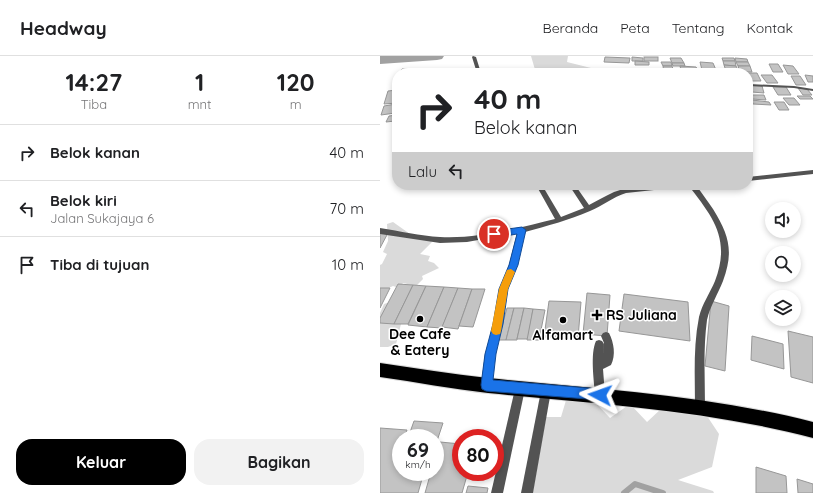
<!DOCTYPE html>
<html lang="id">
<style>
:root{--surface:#fff;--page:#f2f2f2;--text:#202124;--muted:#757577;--line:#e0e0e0;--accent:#000}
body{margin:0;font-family:Quicksand,sans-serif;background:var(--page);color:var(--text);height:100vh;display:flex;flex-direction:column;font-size:15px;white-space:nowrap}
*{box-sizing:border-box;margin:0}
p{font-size:13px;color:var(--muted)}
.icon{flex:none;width:22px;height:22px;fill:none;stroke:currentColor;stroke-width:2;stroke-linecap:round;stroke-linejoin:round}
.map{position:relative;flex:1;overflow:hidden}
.details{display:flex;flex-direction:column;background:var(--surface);width:380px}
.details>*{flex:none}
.banner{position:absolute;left:12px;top:12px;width:361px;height:122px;border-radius:16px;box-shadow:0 2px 6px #0003;background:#fff;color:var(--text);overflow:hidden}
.buttons{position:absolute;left:385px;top:146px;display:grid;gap:8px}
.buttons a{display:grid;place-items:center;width:36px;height:36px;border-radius:50%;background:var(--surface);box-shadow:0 2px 6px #0003;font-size:20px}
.speed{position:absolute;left:12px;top:373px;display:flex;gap:8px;font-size:20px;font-weight:700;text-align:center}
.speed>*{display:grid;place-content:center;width:52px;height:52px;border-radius:50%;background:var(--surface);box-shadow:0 2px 6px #0003;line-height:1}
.speed small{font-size:10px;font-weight:400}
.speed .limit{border:6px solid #d22;background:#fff;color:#111}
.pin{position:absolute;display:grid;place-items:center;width:34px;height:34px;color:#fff;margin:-17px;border:2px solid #fff;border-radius:50%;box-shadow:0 1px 4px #0007}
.me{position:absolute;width:44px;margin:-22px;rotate:274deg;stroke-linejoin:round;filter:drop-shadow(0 0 3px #0008)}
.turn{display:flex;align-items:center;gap:14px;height:84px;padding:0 16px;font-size:18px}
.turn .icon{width:52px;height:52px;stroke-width:2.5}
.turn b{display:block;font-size:28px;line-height:34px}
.then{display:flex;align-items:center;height:38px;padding:0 16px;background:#0003;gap:8px;font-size:15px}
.eta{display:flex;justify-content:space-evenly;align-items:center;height:68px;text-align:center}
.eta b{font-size:24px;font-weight:700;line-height:28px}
.primary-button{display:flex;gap:8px;margin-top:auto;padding:8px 16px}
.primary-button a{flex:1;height:46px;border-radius:16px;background:var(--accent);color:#fff;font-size:16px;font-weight:700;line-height:46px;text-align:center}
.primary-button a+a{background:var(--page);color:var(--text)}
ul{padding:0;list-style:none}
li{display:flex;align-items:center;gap:12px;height:56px;padding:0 16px;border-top:1px solid var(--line)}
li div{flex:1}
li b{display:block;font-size:15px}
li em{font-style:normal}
header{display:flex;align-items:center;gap:24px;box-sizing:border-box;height:56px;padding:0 20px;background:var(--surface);border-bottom:1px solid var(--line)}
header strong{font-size:19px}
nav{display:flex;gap:22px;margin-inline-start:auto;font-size:14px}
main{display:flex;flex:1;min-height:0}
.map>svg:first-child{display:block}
.green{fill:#dadada}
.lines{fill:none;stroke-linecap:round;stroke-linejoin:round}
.stream{stroke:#a1a1a1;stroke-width:6}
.river{fill:#a1a1a1;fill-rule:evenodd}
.building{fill:#c3c3c3;stroke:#979797}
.highway-casing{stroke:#dbdbdb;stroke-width:2}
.lane{fill:#535353;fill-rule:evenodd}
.street{fill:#535353;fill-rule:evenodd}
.highway{fill:#000;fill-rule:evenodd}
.route{fill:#1a73e8;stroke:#114b97}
.slow{fill:#f59e0b}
.poi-dot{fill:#000;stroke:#fff;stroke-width:1.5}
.labels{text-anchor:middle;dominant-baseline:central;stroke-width:3;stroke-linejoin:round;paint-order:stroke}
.poi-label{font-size:14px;font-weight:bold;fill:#000;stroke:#fff}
</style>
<header>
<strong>Headway</strong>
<nav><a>Beranda</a><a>Peta</a><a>Tentang</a><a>Kontak</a></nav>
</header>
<main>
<section class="details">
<div class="eta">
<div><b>14:27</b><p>Tiba</p></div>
<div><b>1</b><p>mnt</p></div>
<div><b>120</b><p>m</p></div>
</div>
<ul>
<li><svg class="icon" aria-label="right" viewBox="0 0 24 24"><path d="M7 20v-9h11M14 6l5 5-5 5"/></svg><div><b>Belok kanan</b></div><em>40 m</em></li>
<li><svg class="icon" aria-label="left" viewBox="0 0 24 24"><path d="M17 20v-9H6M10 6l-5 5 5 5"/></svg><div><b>Belok kiri</b><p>Jalan Sukajaya 6</p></div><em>70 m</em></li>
<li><svg class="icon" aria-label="arrive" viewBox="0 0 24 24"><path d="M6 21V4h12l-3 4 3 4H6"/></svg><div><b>Tiba di tujuan</b></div><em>10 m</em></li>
</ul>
<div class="primary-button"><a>Keluar</a><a>Bagikan</a></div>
</section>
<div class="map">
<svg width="433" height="437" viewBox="0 0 433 437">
<rect width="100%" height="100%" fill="#fff"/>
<g class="green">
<path d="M151,0H188L187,6L211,12L206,17H156Z"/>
<path d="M13,166L30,178L48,181L52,186L40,198L50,200L48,205L54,207L59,212L42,220L43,223L36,230L23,227L19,232L13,230L0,236V209L2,208L7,198L3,196L8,185L7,168Z"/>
<path d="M13,245L21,268L16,288L8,291H0V257L4,248Z"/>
<path d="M187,341L214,345L230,362L250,348L267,366L281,353L325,357L339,378L332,411L298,424L333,435L334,437H146L160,361H181Z"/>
</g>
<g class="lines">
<path class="stream" d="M244,437L255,428L283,437"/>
<path class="river" d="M0,0H64L62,3L57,4L0,8Z"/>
</g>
<g class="building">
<path d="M225,1L250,2L249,7L224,6Z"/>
<path d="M252,1L263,2V5H252Z"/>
<rect x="264" y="1" width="14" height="4"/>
<path d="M290,2H301L304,7H292Z"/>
<path d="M342,2H354L355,5H343Z"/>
<path d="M355,2L367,3L368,6H356Z"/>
<path d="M255,5L269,6V9H255Z"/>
<path d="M343,5H355L356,10L344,9Z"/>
<path d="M281,6H291L292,10H283Z"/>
<path d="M320,6L333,7L336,14H322Z"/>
<path d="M356,6H368L370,10H358Z"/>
<path d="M292,7H304L305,10H293Z"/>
<path d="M389,8H398L403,16H393Z"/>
<path d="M344,9L356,10L359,16L346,15Z"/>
<path d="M403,9L413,10L419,18H408Z"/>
<path d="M283,10H292L294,16L284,17Z"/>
<path d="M300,10L316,11L318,14H301Z"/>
<path d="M358,10H370L372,16H360Z"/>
<path d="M22,13H36L32,17H19Z"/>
<path d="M301,14H318V17H302Z"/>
<path d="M368,17H377L381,25H372Z"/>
<path d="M381,19H392L398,27H387Z"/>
<path d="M425,19L433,20V26H428Z"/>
<path d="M411,20H420L426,29H416Z"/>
<path d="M370,29L382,30L384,37L372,36Z"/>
<path d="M393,31H406L411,39H398Z"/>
<path d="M418,32L427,33L432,39H423Z"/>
<path d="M17,34V47L4,48L8,35Z"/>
<path d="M370,39H384L386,44L372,43Z"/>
<path d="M417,40H430L433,43H420Z"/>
<path d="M403,42H414L420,49H409Z"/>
<path d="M372,44L389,46L391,49L373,48Z"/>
<path d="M394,46H404L409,54H399Z"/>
<path d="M16,48L15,57L1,59L4,50Z"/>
<path d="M17,59L15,65L6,66L9,60Z"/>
<path d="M0,177H8L0,192Z"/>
<path d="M18,228L33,229L14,268L0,267V262Z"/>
<path d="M33,229L46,230L28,268H14Z"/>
<path d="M46,230L64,231L47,271L28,269Z"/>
<path d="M64,231L78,232L62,272L47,271Z"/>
<path d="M0,232H10L0,252Z"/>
<path d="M78,232L92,233L79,270L78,273L62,271Z"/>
<path d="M92,233H105L93,271L79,270Z"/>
<path d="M207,237L230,239L227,280L203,278Z"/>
<path d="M244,238L308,246L310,285L239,275Z"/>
<path d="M169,245L201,246L198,282L164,281Z"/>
<path d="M331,245L349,250L345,315L325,310Z"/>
<path d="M127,252H134L126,284H118Z"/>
<path d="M134,252H144L137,283V284H126Z"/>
<path d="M144,252L153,253L148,283H137Z"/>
<path d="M153,253L165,254L159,284H147Z"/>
<path d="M408,275L433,281V327L411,321Z"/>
<path d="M372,280L403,288L404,313L371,304Z"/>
<path d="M34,365L63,367L55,391V382H28Z"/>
<path d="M0,372L27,374L24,382H21V391L18,400H21V416H44L38,437H0Z"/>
<path d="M60,386L81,388V416H88L82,437H45L51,416H55V404Z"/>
<path d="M376,411L406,420L407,437H376Z"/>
<path d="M417,423L433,428V437H418Z"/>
<path d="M88,430L108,432L107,437H86Z"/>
</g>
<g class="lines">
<defs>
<path id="highway" d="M0,307C36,312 72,318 108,322C217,333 327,339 433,366V382C327,354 217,348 108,337C72,333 36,326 0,321Z"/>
</defs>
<use href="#highway" class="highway-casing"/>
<path class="lane" d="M226,276L229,277C234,287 236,299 231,309L223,313L225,339L224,343L220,344L216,343L215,339C214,324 210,298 216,285L219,284L222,285L224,288L223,303L224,287L221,280L223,277Z"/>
<g class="street">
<path d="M93,0L96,1L101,17H97L92,1Z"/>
<path d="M368,28L414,30L433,33V35L414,32L368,30Z"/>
<path d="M433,114V118L368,125V121Z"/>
<path d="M156,129H162L181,161L204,152L189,129H195L209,149C217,145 225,140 234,136C254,128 284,129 305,129L302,131L246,137C233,141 222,150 210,155C189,164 167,170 145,176L137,209L128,233L122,268L115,298L111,329L110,333L106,334L102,333L101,329L105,298L114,268L120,233L129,209L137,177L87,186L60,187L0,178V172C20,175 40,180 60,181C98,183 139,172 175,163Z"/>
<path d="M308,129H315C322,136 327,145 333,153C349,179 354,195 343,225C338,238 330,250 327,264C323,293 325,323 325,352L324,356L320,357L316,356L315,352C315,322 313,291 319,261C322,248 330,237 335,225C351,183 333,161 308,129Z"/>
<path d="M140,328L144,329L145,333L123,437H111L135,333L136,329Z"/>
<path d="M166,330L170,331L171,335L153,437H141L161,335L162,331Z"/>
</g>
<use href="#highway" class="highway"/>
</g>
<path class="route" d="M142,171L146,174L138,209L128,233L123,268L116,298L113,324L220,333L224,335L226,339L224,343L220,344L106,335L102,333L101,329L105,298L113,268L119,233L129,209L137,178L114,182L110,178L114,175Z"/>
<path class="slow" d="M131,213L135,216L128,233L121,275L120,278L116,279L113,278L111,275L119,233L127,214Z"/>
<g class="poi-dot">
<path d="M215 253h4v4h4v4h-4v4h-4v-4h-4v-4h4z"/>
<circle cx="40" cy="263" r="4"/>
<circle cx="183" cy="264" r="4"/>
</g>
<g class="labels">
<g class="poi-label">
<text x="226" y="259" text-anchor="start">RS Juliana</text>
<text x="40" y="278">Dee Cafe<tspan x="40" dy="16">&amp; Eatery</tspan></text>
<text x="183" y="279">Alfamart</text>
</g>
</g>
</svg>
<div class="buttons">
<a><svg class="icon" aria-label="sound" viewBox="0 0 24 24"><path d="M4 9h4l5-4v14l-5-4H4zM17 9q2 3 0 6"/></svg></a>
<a><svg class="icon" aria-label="search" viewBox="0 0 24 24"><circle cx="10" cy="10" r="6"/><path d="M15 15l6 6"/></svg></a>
<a><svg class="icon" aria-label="layers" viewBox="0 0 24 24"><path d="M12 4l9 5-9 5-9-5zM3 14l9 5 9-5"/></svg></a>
</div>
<div class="speed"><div>69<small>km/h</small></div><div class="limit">80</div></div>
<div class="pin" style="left:114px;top:178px;background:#d93025"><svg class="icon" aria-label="arrive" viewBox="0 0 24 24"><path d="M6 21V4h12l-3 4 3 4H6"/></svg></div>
<svg class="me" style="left:220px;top:339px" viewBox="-20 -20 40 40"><path d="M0-17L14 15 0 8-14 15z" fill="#1a73e8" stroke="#fff" stroke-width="4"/></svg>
<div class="banner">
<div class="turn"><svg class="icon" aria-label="right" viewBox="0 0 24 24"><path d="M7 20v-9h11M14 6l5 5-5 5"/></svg><div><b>40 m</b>Belok kanan</div></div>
<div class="then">Lalu<svg class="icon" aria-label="left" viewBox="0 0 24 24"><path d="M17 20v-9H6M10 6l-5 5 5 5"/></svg></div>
</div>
</div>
</main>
